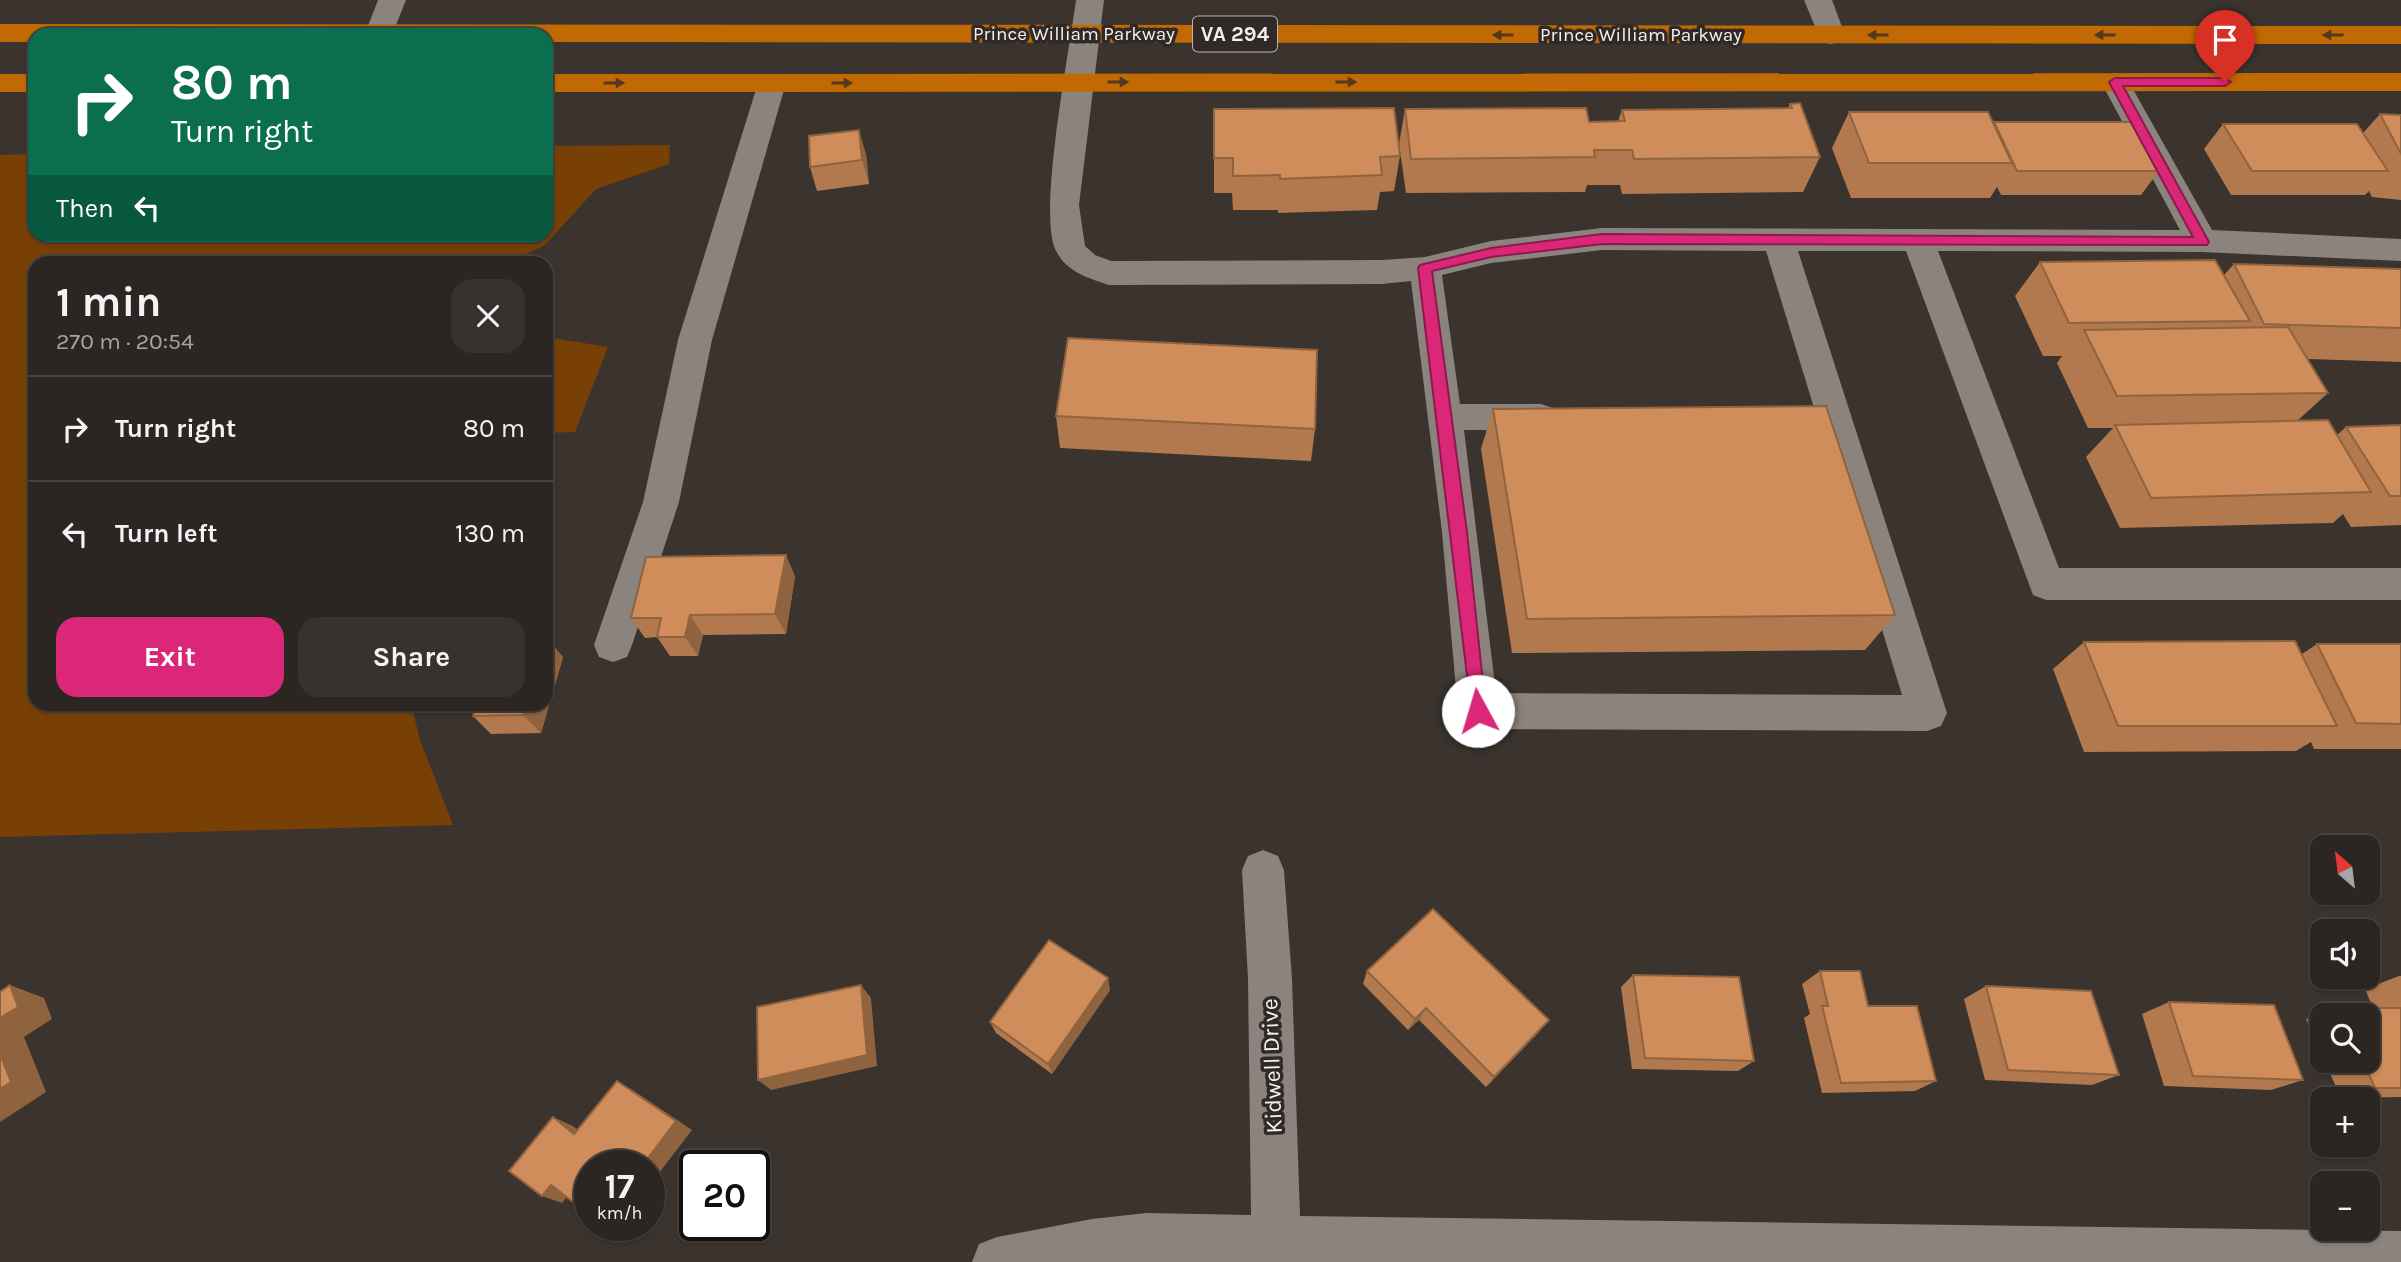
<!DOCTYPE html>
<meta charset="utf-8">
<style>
:root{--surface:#2c2622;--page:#38322f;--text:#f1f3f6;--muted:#a6a5a5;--line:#484340;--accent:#db2777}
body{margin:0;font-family:Karla,sans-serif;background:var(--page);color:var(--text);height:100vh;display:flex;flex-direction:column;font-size:26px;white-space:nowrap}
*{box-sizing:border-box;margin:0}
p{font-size:23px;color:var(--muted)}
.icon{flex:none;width:38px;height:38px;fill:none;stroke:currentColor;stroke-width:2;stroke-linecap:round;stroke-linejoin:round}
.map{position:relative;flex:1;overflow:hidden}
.details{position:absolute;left:28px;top:256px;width:525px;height:455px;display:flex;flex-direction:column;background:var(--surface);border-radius:21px;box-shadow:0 2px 5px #0004,0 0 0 2px var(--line)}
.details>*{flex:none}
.banner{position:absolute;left:28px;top:28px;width:525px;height:214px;border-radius:21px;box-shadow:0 2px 5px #0004,0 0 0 2px var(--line);background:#0b6e4f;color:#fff;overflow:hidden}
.needle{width:46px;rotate:332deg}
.buttons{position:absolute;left:2310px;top:835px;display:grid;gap:14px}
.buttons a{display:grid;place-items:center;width:70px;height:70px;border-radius:14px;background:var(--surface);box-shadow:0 2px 5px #0004,0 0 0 2px var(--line);font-size:35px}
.speed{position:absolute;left:574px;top:1150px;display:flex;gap:14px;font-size:35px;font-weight:700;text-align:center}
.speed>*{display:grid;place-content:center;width:91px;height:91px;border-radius:50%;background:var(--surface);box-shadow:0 2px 5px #0004,0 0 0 2px var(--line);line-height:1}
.speed small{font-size:18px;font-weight:400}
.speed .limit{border:4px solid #111;border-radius:10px;background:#fff;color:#111}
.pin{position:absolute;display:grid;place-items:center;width:60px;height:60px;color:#fff;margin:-72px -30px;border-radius:50% 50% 50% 0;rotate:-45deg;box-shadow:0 0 7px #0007}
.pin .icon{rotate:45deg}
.me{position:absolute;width:77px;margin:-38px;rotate:354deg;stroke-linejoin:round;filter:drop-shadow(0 0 5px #0008)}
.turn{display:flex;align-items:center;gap:24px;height:147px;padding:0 28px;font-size:32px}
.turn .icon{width:91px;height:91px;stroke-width:2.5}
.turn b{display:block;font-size:49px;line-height:60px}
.then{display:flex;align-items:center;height:66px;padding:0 28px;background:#0003;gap:14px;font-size:26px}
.round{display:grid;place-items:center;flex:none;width:74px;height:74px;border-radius:21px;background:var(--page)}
.overview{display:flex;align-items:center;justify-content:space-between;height:119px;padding:0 28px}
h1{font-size:42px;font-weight:700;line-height:52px}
.action{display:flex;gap:14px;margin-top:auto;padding:14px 28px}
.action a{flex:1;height:80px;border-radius:21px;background:var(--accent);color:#fff;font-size:28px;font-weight:700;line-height:80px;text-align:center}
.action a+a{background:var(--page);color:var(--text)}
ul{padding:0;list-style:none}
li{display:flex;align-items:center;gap:21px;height:105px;padding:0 28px;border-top:2px solid var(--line)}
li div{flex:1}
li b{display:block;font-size:26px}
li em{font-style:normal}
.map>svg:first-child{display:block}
.green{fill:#794005}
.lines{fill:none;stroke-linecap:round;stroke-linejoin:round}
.minor{fill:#8b837d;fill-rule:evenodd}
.highway{fill:#c16902;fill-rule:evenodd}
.wall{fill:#b1794d}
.shaded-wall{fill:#90633f}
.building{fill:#ce8d5a;stroke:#90633f;stroke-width:2}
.oneway{fill:#54391c}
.route{fill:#db2777;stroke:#8e194d;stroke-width:2}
.labels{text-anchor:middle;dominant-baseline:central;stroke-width:7;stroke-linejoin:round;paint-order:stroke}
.far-street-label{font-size:19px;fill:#f4f0ed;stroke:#302925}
.shield{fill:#302925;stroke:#b9b4b1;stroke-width:2}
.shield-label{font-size:21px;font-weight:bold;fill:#f4f0ed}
.street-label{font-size:23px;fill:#f4f0ed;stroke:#302925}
</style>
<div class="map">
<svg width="2401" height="1262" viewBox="0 0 2401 1262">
<rect width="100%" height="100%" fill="#3a332e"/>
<g class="green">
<path d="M670,145L669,164L596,189L545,245L510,262H35V704H411L420,740L453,825L0,837V155L35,154V234H546V146Z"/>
<path d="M546,337L608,347L575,432L546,433Z"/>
</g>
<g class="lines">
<g class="minor">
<path d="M378,0H406L392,35L365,34Z"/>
<path d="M1076,0H1104L1079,205L1085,246L1095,255L1111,261L1382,260L1425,257L1491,241L1602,228L2180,230L2101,82L2105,75L2115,73L2125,75L2212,230L2401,239V261L2202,252L1938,251L2059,568H2401V600H2046L2033,595L1906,251H1798L1947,713L1941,726L1927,731L1478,729L1464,724L1458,711L1442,532L1411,281L1382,284L1109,285C1088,278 1067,272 1056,251C1037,216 1070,48 1076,0ZM1602,250L1766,251L1902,695L1496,693L1464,430H1541L1553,426L1558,417L1553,408L1541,404H1460L1442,275L1491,263Z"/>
<path d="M1804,0H1832L1845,35L1841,41L1831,44L1821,41Z"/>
<path d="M772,74L782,76L786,83L712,340L679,502L632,645L627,657L613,662L599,657L594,645L643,502L678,340L758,83L762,76Z"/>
<path d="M1263,850L1278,856L1284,870L1292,979L1300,1216L2401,1231V1262H972L979,1244L997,1237L1092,1219L1147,1213L1251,1215L1248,979L1242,870L1248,856Z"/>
</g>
<g class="highway">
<path d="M0,24L2401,26V44L546,42V35H35V42H0Z"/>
<path d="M2401,73V91L546,92V74Z"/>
<rect x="0" y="74" width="35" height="18"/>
</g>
</g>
<g class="wall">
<path d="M1790,104L1820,157L1803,192L1622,194L1620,185H1587L1585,192L1406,193L1399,144L1405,109L1589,122L1618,121L1622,110L1788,108Z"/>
<path d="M1214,109L1400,156L1394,191L1380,192L1377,210L1278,213V210H1233L1232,193H1214Z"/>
<path d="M1849,112L1993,123L2159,171L2141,195H2001L1997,187L1990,198H1851L1832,148Z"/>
<path d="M2380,114L2401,115V200L2372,197L2369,191L2365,195H2231L2204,149L2223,124L2363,133Z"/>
<path d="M866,154L869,184L817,191L810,167Z"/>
<path d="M2040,262L2224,275L2234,264L2401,269V362L2308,359L2328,393L2297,421L2337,435L2346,427L2401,425V525L2351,527L2343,514L2333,523L2120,528L2086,457L2113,428H2088L2057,363L2062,356H2043L2015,296Z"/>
<path d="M1493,409L1895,615L1865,650L1512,653L1481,449Z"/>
<path d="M1056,416L1315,429L1311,461L1060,448Z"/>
<path d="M795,576L786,634L703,635L698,656H670L657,637L645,638L631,618Z"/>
<path d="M2084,642L2302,654L2317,644H2401V749H2314L2311,742L2296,751L2084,752L2053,669Z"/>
<path d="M563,657L541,733L491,734L473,716Z"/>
<path d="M1367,971L1539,1032L1486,1087L1419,1020L1408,1030L1363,984Z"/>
<path d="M1820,971L1868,1006L1936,1081L1915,1091L1822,1093L1804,1018L1810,1014L1802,984Z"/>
<path d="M1633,975L1754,1061L1738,1071L1632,1069L1621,987Z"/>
<path d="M2399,976H2401V1097L2341,1098L2324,1060H2368L2373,1008L2365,989Z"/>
<path d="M1986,986L2119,1075L2092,1085L1985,1080L1964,999Z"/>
<path d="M1110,990L1052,1074L996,1033L990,1022Z"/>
<path d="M2169,1002L2303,1080L2271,1090L2164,1086L2142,1014Z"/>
<path d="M2339,1008L2342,1015H2322V1055L2306,1019Z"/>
</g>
<g class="shaded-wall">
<path d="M859,130L866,154L869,184L862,160Z"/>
<path d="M786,555L795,576L786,634L775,614Z"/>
<path d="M690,615L703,635L698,656L685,637Z"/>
<path d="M547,638L563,657L541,733L523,715L527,704H546V643Z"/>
<path d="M1108,978L1110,990L1052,1074L1048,1064Z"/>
<path d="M10,985L44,998L52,1019L24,1037L46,1092L0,1122V1018Z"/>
<path d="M861,985L871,998L877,1066L771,1090L758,1080Z"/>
<path d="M1426,1008L1419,1020L1408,1030L1415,1019Z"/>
<path d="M1549,1020L1539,1032L1486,1087L1494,1077Z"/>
<path d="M617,1081L634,1091L692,1130L649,1186V1166H642Z"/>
<path d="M553,1117L573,1126L593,1142L574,1134Z"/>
<path d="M551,1185L571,1192L562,1203L542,1196Z"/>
<path d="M607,1225H620L617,1228Z"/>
</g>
<g class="building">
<path d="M1800,103L1820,157L1634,159L1632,150H1594L1595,157L1411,159L1405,109L1586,108L1589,122L1625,121L1622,110L1792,108L1790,104Z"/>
<path d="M1394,108L1400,156L1380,157L1382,175L1280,179V175L1233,176V158H1214V109Z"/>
<path d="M1849,112H1988L2012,163H1869Z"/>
<path d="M2380,114L2401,115V154Z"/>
<path d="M1994,122H2132L2159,171H2017Z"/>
<path d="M2223,124H2357L2388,171H2252Z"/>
<path d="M859,130L862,160L810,167L809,136Z"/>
<path d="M2215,260L2250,321L2069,323L2040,262Z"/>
<path d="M2234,264L2401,269V328L2264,324Z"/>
<path d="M2288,327L2328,393L2117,396L2084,330Z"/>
<path d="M1068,338L1317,350L1315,429L1056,416Z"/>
<path d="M1826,406L1895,615L1527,619L1493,409Z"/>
<path d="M2328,420L2371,492L2151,498L2115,425Z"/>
<path d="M2401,425V496H2390L2346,427Z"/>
<path d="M786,555L775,614L690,615L685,637H657L661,618H631L646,557Z"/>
<path d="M2295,641L2337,726H2118L2084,642Z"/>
<path d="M2317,644H2401V724L2356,723Z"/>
<path d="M477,704H527L523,715L473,716Z"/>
<path d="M1433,909L1549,1020L1494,1077L1426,1008L1415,1019L1367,971Z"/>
<path d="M1049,940L1108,978L1048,1064L990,1022Z"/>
<path d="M1820,971H1860L1868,1006H1917L1936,1081L1841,1083L1822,1006H1828Z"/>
<path d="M1633,975L1739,977L1754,1061L1645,1058Z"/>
<path d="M10,985L18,1007L0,1018V992Z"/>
<path d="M861,985L867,1055L758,1080L757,1007Z"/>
<path d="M1986,986L2091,991L2119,1075L2008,1070Z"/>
<path d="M2169,1002L2274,1005L2303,1080L2193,1076Z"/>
<path d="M2339,1008H2401V1088H2375L2363,1060H2368V1015H2342Z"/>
<path d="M0,1054L11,1082L0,1089Z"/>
<path d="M617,1081L676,1121L642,1166H590V1215L551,1185L542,1196L509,1171L553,1117L574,1134Z"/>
</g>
<defs><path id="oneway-solid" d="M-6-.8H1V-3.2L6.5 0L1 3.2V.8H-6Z" transform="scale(1.75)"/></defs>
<g class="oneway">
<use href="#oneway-solid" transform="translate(1503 35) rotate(-180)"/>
<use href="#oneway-solid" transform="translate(1878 35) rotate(-180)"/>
<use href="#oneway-solid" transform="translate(2105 35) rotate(-180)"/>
<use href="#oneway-solid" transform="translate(2333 35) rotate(-180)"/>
<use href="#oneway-solid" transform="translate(1118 82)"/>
<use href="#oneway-solid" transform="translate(1346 82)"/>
<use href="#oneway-solid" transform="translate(614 83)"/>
<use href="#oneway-solid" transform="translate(842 83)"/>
</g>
<path class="route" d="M2115,78H2225L2231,82L2225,86H2123L2209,242L2207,245L1602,244L1491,257L1432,271L1467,532L1486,711L1484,717L1478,719L1472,717L1418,268L1420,265L1491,248L1602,234L2193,237L2109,82Z"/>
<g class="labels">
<g class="far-street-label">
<text x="1074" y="34">Prince William Parkway</text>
<text x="1641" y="35">Prince William Parkway</text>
</g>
<rect class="shield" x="1193" y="16.5" width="84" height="35" rx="5"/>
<g class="shield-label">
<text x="1235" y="34">VA 294</text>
</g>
<g class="street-label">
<text transform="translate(1272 1066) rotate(-92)">Kidwell Drive</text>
</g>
</g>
</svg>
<div class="buttons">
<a><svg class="needle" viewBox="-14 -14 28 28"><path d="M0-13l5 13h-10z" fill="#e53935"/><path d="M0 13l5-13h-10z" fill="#a6a5a5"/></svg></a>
<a><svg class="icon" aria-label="sound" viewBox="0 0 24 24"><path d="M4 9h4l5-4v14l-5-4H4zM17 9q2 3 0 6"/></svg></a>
<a><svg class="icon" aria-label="search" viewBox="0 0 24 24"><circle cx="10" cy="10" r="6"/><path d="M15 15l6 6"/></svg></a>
<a>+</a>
<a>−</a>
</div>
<div class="speed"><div>17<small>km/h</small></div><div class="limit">20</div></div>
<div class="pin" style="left:2225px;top:82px;background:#d93025"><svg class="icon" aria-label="arrive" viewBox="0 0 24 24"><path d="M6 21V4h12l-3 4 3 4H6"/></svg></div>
<svg class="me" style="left:1478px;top:711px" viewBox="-20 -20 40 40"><circle r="19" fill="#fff"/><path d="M0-13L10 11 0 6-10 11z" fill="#db2777"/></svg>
<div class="banner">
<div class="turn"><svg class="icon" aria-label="right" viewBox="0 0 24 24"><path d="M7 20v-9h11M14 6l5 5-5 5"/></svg><div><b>80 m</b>Turn right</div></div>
<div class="then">Then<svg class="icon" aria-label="left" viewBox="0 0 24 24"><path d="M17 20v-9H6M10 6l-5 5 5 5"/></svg></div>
</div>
<section class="details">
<div class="overview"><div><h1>1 min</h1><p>270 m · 20:54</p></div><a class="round"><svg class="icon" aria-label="close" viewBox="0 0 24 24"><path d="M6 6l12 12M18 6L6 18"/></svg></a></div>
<ul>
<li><svg class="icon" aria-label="right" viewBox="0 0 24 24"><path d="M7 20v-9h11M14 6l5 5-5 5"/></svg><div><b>Turn right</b></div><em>80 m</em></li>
<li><svg class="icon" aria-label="left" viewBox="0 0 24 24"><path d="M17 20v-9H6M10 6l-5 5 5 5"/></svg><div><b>Turn left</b></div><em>130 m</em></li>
</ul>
<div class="action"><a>Exit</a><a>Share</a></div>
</section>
</div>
